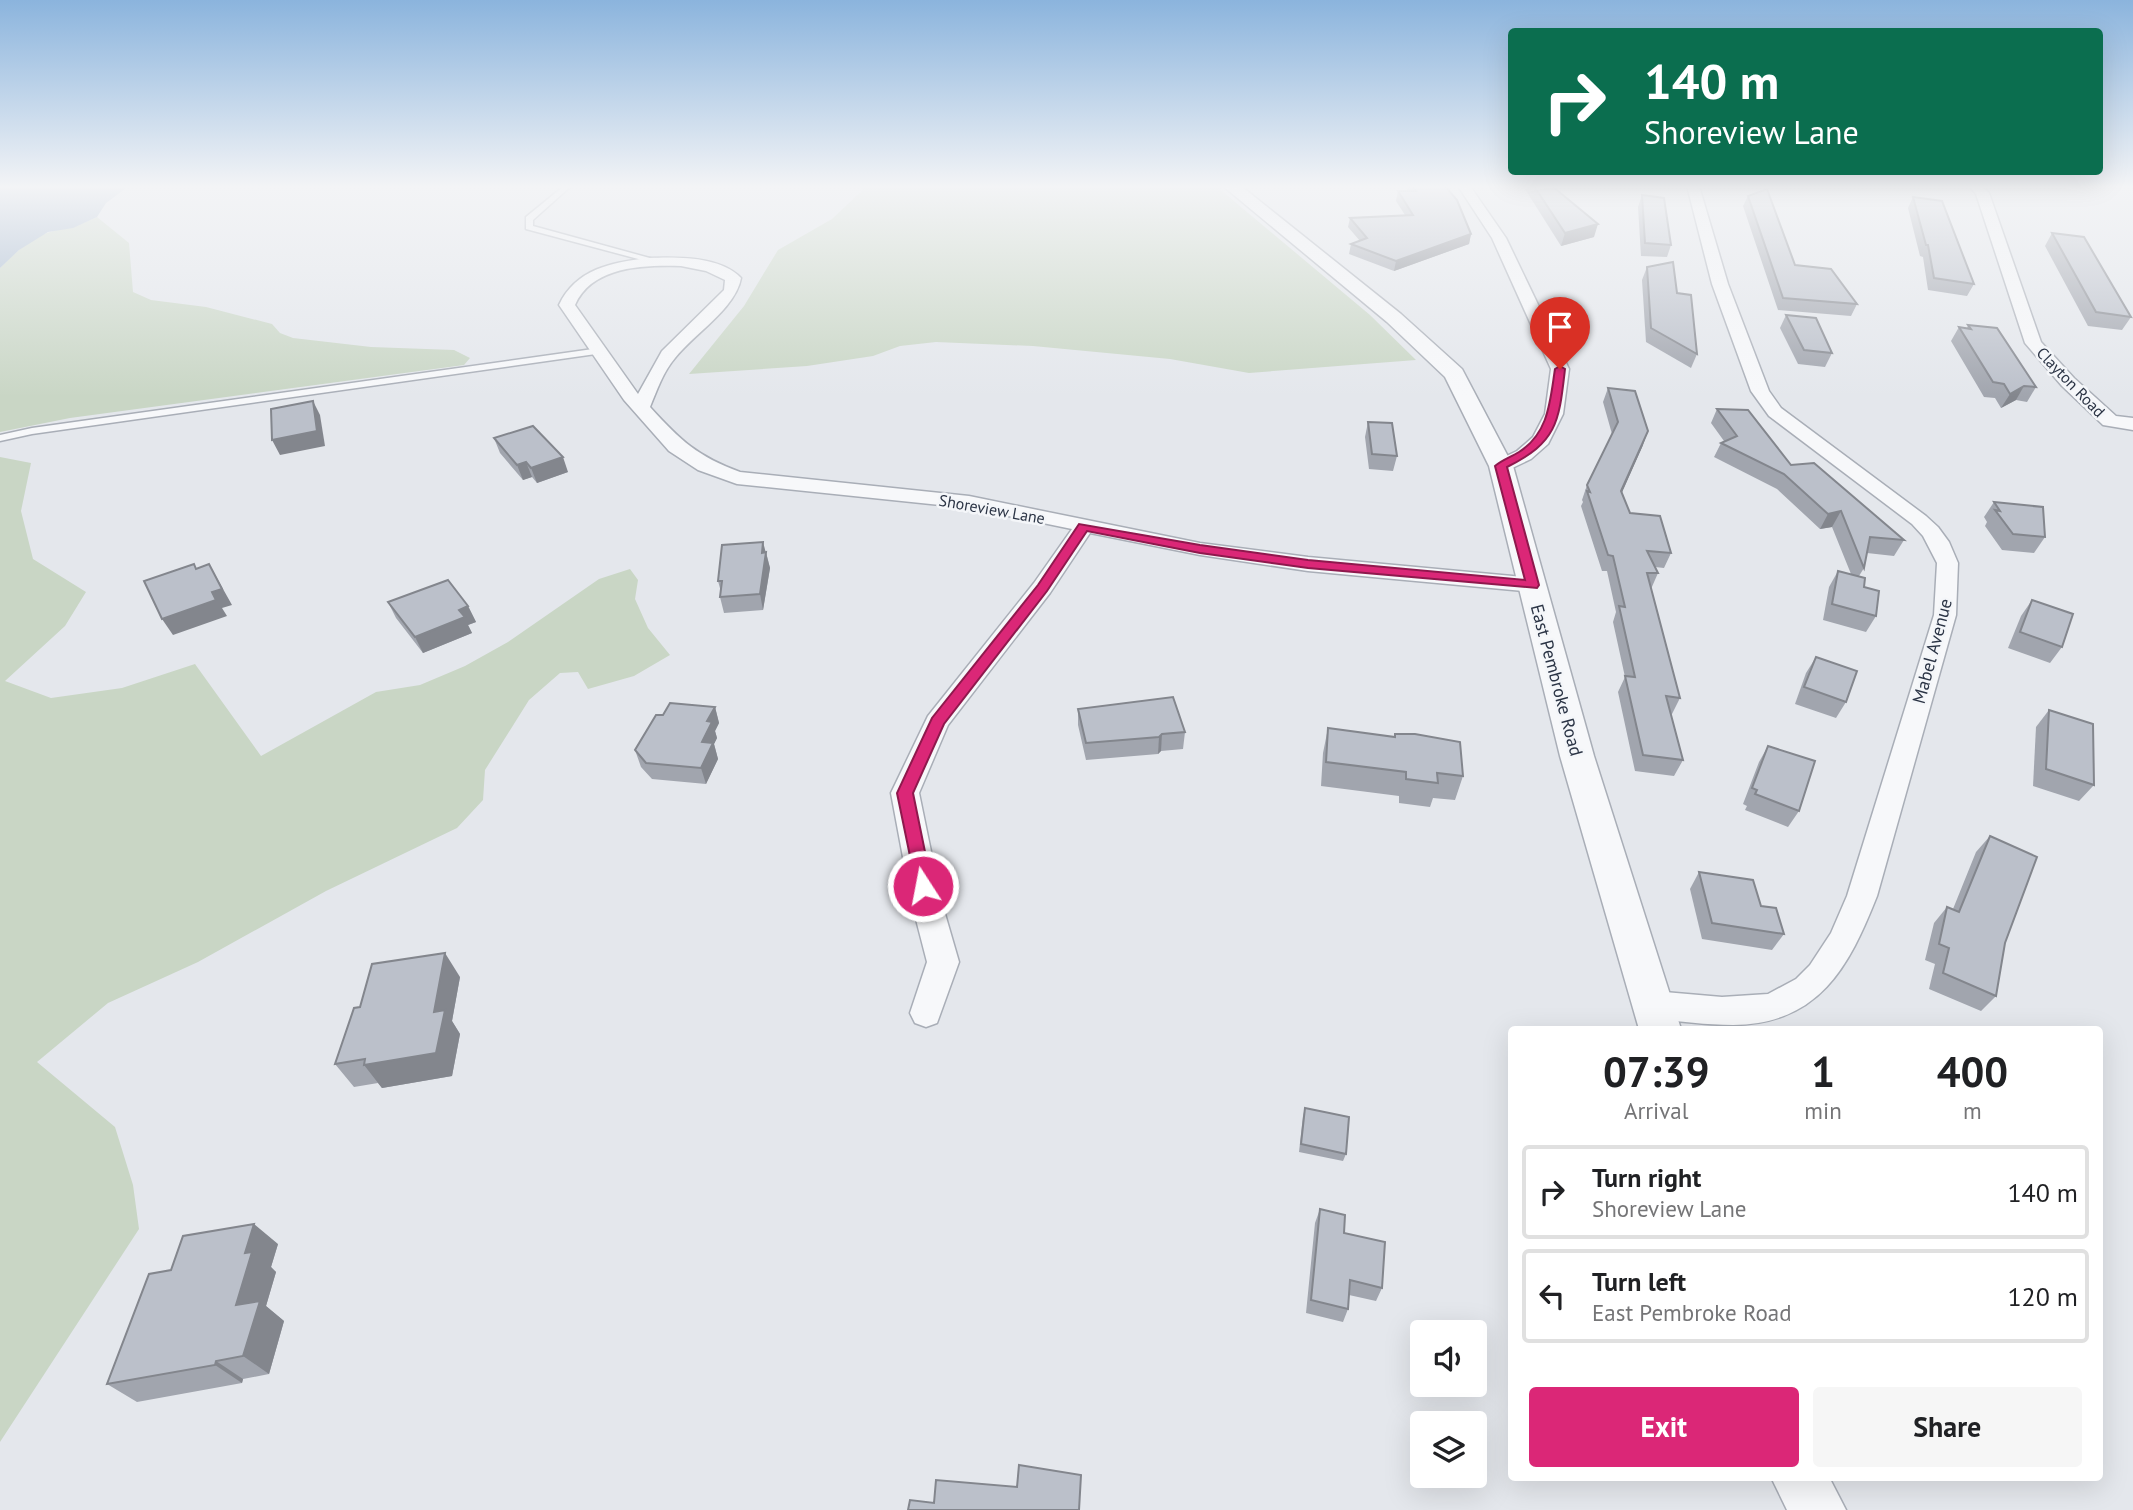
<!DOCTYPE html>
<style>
:root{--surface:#fff;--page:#f6f6f6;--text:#202124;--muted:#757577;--line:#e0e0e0;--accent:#db2777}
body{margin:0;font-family:"PT Sans",sans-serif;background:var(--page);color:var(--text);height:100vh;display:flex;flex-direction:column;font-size:26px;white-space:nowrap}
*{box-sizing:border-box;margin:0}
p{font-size:23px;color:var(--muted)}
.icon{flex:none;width:38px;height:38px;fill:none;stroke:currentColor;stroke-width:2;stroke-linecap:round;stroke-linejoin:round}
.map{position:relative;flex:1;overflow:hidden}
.panel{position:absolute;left:1508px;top:1026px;width:595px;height:455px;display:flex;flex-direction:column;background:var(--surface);border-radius:7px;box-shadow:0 7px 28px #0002}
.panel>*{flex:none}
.hud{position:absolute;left:1508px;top:28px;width:595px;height:147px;border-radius:7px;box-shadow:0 7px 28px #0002;background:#0b6e4f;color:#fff;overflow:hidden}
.tools{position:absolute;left:1410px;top:1320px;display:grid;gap:14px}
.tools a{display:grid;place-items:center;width:77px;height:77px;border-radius:7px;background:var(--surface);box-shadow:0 7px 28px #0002;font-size:35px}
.pin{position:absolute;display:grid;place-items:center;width:60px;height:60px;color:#fff;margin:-72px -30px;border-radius:50% 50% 50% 0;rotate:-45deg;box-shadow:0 0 7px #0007}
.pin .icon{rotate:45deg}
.me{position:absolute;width:77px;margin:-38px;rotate:349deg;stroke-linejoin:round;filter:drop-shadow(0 0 5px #0008)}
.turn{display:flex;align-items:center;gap:24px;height:147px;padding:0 21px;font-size:32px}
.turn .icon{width:91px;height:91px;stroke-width:2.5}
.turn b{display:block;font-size:49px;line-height:60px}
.eta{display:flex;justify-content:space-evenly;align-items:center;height:119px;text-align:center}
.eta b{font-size:42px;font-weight:600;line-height:49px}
.action{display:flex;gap:14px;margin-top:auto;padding:14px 21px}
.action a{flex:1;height:80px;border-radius:7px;background:var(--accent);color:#fff;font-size:28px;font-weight:600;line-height:80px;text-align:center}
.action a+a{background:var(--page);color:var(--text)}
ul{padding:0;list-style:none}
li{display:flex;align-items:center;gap:21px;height:94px;margin:0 14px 10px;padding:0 7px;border:4px solid var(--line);border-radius:7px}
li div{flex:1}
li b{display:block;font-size:26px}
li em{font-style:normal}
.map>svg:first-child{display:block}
.green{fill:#c9d6c5}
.water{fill:#9fb4cc}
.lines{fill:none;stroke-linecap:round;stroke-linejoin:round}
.service-casing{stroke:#a9aeb7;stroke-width:3}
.minor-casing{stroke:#a9aeb7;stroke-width:3}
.tertiary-casing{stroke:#a9aeb7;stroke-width:3}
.service{fill:#f7f8fa;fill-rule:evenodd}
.minor{fill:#f7f8fa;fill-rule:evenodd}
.tertiary{fill:#f7f8fa;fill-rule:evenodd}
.wall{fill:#a1a5ae}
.shaded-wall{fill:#83868d}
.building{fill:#bbc0ca;stroke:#83868d;stroke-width:2}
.route{fill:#db2777;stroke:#8e194d;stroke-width:2}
.labels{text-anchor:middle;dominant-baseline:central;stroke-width:5;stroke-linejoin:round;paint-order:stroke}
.far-street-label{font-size:16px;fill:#2b3445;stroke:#f4f6f9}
.street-label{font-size:18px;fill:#2b3445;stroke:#f4f6f9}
</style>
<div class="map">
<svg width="2133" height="1510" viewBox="0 0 2133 1510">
<rect width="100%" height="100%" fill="#e4e7ec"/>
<g class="green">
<path d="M867,186H1216L1370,315L1416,360L1249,373L1170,359L1033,346L936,342L900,346L873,356L807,366L689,374L744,306L778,250L832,219Z"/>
<path d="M97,217L129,243L133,292L151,300L206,307L272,324L280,333L293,338L371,347L454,350L470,358L464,365L70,418L0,432V268C14,254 30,238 50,232C68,227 78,226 97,217Z"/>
<path d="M0,457L31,463L21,511L33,559L86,592L65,626L5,681L51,698L122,688L195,664L261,756L376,692L420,685L465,666L508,642L599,579L630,569L638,580L635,599L648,628L670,655L634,676L588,689L578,672L560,673L529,700L485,770L483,800L457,828L326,891L198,962L108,1003L37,1062L115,1127L133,1185L139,1229L0,1442Z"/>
</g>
<path class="water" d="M0,186H129L106,203L97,217L73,228L48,232L19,250L0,268Z"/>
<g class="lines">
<defs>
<g id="service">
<path d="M564,186H571L533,220V226L657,260V264L526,229V217Z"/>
<path d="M600,348L604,351L603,353L32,434L0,441V435L32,428Z"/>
</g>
<g id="minor">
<path d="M1458,186H1470L1506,238L1569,369L1563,414L1548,444L1531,459L1508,470H1494L1491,466L1494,462L1517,451L1533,437L1545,414L1551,369L1492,238Z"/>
<path d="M1687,186H1699L1728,284L1769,391L1781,408L1926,516L1938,527L1949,542L1958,563L1956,615L1877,896C1849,967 1819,1024 1733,1025C1706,1025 1680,1021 1653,1019L1642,1015L1637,1005L1642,995L1653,991L1722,997L1768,994L1796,979L1810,965L1831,933L1847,896L1934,615L1937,563L1923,536L1912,524L1769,416L1751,391L1712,284Z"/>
<path d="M1969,186H1982L1989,193L2041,342L2074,378L2116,416L2133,418V430L2103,425L2062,386L2025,343L1976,194Z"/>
<path d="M649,258C677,257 720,256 741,278C736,308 694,334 675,358C663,372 657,390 650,407C681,441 697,456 740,472L969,496L1200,543L1308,557L1533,578L1541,580L1544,585L1541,590L1533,592L1308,571L1200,555L1090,533L1050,593L948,725L919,793L941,900L959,962L937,1023L926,1027L915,1023L910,1013L927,962L911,900L891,793L928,716L1034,583L1072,529L969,508L737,484L698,470L669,451L624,400L559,305C576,269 612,262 649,258ZM681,266L706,271L725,280L724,290L662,351L638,394L575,305C592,266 644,265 681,266Z"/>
</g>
<g id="tertiary">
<path d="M1223,186H1241L1401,314L1462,369L1513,466L1594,756L1681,1029H1639L1560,756L1489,466L1445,377L1387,322Z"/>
<path d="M1771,1477H1829L1846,1510H1787Z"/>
</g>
</defs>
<use href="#service" class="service-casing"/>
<use href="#minor" class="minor-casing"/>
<use href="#tertiary" class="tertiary-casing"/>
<use href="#service" class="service"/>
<use href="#minor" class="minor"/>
<use href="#tertiary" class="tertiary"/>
</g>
<g class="wall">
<path d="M1404,186H1445L1471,234L1469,244L1394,271L1349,254L1351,244L1360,241L1348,227L1350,218L1405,215L1396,201L1398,191H1408Z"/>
<path d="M1523,186H1552L1594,237L1561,246Z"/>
<path d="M1642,195L1671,245L1667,257L1641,256L1638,207Z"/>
<path d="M1748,196L1795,265L1857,304L1851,316L1778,310L1743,206Z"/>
<path d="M1913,197L1974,284L1967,296L1928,290L1923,257L1920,256L1908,208Z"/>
<path d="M2052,233L2131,317L2122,330L2088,326L2045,246Z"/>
<path d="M1647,267L1697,354L1691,368L1646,342L1642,280Z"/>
<path d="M1786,315L1832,353L1825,367L1798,364L1780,328Z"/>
<path d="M1968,325L2036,387L2027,402L2016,400L2001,408L1995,398L1984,397L1951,341L1959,327L1967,328Z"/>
<path d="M1608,388L1643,445L1622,492L1630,513L1671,553L1664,568L1655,567L1658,573L1651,589L1680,698L1672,714H1671L1683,760L1674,776L1635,771L1618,692L1625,677L1613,622L1616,612L1607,571H1602L1581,506L1583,502L1582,500L1587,485L1612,434L1603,402Z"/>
<path d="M1717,409L1791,465L1904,540L1894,556L1867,553L1864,568L1859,576L1876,616L1866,632L1823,620L1829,587L1838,571L1851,574L1832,527L1820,529L1777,489L1714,457L1721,443L1724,441L1711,423Z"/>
<path d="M1368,422L1397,456L1393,471L1369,469L1365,437Z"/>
<path d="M494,438L568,472L537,483L532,477L523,480L500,453Z"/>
<path d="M1994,502L2045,537L2034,553L2002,550L1985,526L1987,522L1984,517Z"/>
<path d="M765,552H766L770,568L763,610L724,613L720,597L721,592L718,581Z"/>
<path d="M2032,600L2062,647L2050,663L2008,648L2021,616Z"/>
<path d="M388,602L468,606L476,622L468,625L472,633L423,653L396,618Z"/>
<path d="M1816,657L1846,702L1836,718L1795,704L1806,673Z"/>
<path d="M715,707L719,723L715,731L717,738L714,744L718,759L706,784L652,779L641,767L635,750L663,715Z"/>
<path d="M1078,709L1185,732L1183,749L1161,751L1158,754L1086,760L1078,725Z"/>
<path d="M2049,710L2094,785L2079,801L2033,786L2036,727Z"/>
<path d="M1328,728L1394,737L1395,734L1463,776L1455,800L1433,798L1430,807L1399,803V796L1321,786L1323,753Z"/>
<path d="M1768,746L1799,811L1788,827L1745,810L1747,806L1743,804L1759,762Z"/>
<path d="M1990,836L2005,943L1996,996L1981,1011L1929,989L1935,964L1925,960L1934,923L1947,907L1953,909L1976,852Z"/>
<path d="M1699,872L1761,906L1784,934L1772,950L1702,939L1690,889Z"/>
<path d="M460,977L452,1021L460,1034L452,1076L382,1088L378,1083L354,1087L335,1064L360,1007Z"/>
<path d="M1305,1108L1346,1154L1343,1161L1299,1152L1303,1116Z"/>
<path d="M1320,1209L1344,1233L1382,1288L1376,1301L1349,1295L1348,1309L1343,1322L1306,1313L1315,1223Z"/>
<path d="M278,1244L271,1267L276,1272L266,1306L284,1321L269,1374L243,1379L242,1383L137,1402L107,1384L171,1270Z"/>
</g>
<g class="shaded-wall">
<path d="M1598,224L1594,237L1561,246L1565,233Z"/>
<path d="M1471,234L1469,244L1394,271L1396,261Z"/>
<path d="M2024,386L2016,400L2001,408L2010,394Z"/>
<path d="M313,401L320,415L325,446L280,455L272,440Z"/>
<path d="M1648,431L1643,445L1616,506L1621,491Z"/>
<path d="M563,457L568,472L537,483L531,468Z"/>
<path d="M526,462L532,477L523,480L517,465Z"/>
<path d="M1841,511L1832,527L1820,529L1828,514Z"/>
<path d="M763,542L770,568L763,610L760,594Z"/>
<path d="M209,564L232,605L222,608L227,616L173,635L162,619Z"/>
<path d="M468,606L476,622L468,625L472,633L423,653L415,637L459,610Z"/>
<path d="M715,707L719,723L715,731L717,738L714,744L718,759L706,784L701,768L702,742L707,721Z"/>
<path d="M1162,734L1161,751L1158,754L1159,737Z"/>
<path d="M445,953L460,977L452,1021L460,1034L452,1076L382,1088L364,1065L434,1012Z"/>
<path d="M254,1224L278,1244L271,1267L276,1272L266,1306L284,1321L269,1374L243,1356L236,1305L245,1253Z"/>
<path d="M216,1361L243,1379L242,1383L215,1365Z"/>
</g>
<g class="building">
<path d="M1412,186H1445L1457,200L1471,234L1396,261L1351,244L1367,238L1350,218L1413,215L1398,191H1416Z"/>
<path d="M1534,186H1552L1598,224L1565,233Z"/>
<path d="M1767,189L1795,265L1831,269L1857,304L1783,298L1748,196Z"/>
<path d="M1642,195L1664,198L1671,245L1645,243Z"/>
<path d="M1913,197L1942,201L1974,284L1934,278L1928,245H1926Z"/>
<path d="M2052,233L2084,237L2131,317L2096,312Z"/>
<path d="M1673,262L1677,293L1691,295L1697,354L1651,328L1647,267Z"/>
<path d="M1786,315L1816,318L1832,353L1804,350Z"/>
<path d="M1968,325L1997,328L2036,387L2024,386L2010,394L2004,384L1993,382L1959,327L1971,329Z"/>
<path d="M1608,388L1635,391L1648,431L1621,491L1630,513L1660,516L1671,553L1647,551L1658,573H1647L1680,698L1666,696L1683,760L1643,755L1625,676L1635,677L1619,606L1625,607L1613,556L1608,555L1587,491L1590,492L1587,485L1618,422Z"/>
<path d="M313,401L317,431L272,440L271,409Z"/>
<path d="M1717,409L1748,410L1791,465L1814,463L1904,540L1870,537L1864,568L1841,511L1828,514L1784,474L1721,443L1737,436Z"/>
<path d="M1368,422L1392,423L1397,456L1372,454Z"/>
<path d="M533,426L563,457L531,468L526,462L517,465L494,438Z"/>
<path d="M1994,502L2043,507L2045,537L2013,534L1995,510L2000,511Z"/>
<path d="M763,542L762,553L766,552L760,594L720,597L722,581H718L722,545Z"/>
<path d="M194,564L196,569L209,564L222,589L212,592L216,600L162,619L144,581Z"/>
<path d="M1838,571L1865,578L1864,587L1879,591L1876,616L1832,604Z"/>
<path d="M448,580L468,606L459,610L465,617L415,637L388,602Z"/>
<path d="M2032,600L2073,614L2062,647L2020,632Z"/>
<path d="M1816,657L1857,671L1846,702L1804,687Z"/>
<path d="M1173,697L1185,732L1162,734L1159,737L1086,743L1078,709Z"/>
<path d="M670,703L715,707L707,721L712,722L702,742L713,743L701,768L646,763L635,750L656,715H663Z"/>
<path d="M2049,710L2093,724L2094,785L2046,769Z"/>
<path d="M1328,728L1395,737V734H1415L1460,742L1463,776L1437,773L1438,783L1406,779V772L1326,762Z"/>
<path d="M1768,746L1815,761L1799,811L1755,794L1757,790L1752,788Z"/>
<path d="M1990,836L2037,857L2005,943L1996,996L1943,973L1949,948L1939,944L1947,907L1959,912Z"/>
<path d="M1699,872L1753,880L1761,906L1776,908L1784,934L1712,923Z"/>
<path d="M445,953L434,1012L445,1010L436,1053L364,1065L365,1059L335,1064L354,1008L360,1007L372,964Z"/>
<path d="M1305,1108L1349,1117L1346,1154L1301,1144Z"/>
<path d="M1320,1209L1345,1215L1344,1233L1385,1242L1382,1288L1350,1280L1348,1309L1311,1300Z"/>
<path d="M254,1224L245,1253L252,1252L236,1305L260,1301L243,1356L216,1361L215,1365L107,1384L149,1274L171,1270L183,1236Z"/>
<path d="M1019,1465L1081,1475L1079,1510H908L910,1500L934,1503L936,1480L1017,1487Z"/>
</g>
<linearGradient id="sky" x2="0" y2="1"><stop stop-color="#8bb4dd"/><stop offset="0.47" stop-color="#f3f4f6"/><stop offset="1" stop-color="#f3f4f6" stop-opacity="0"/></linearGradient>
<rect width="2133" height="397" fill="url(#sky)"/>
<path class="route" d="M1560,366L1565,369C1559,421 1558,442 1507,467L1539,585L1537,588L1308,568L1200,553L1087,531L1047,591L944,724L913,793L932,886L929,890H917L897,793L932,718L1038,585L1079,524L1200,545L1308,560L1525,580L1495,466C1502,460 1511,457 1519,452C1549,433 1550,401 1555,369Z"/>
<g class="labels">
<g class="far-street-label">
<text transform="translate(2071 382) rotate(46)">Clayton Road</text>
<text transform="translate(992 509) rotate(10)">Shoreview Lane</text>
</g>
<g class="street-label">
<text transform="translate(1932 651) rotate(-75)">Mabel Avenue</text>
<text transform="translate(1557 680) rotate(75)">East Pembroke Road</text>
</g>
</g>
</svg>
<div class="tools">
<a><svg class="icon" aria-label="sound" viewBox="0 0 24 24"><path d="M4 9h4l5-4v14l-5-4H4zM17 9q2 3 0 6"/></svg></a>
<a><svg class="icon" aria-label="layers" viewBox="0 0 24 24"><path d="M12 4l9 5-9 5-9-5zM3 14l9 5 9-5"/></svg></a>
</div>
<div class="pin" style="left:1560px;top:369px;background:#d93025"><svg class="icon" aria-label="arrive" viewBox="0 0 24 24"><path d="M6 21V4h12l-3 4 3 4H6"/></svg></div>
<svg class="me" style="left:923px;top:886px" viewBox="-20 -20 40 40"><circle r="17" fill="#db2777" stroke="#fff" stroke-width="3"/><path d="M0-11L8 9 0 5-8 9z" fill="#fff"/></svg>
<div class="hud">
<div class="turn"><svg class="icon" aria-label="right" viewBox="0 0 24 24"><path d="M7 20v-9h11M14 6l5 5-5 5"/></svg><div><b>140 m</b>Shoreview Lane</div></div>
</div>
<section class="panel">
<div class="eta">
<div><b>07:39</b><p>Arrival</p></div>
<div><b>1</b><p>min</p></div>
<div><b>400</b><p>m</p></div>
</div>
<ul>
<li><svg class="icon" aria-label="right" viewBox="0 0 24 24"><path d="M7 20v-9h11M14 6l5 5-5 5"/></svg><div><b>Turn right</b><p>Shoreview Lane</p></div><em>140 m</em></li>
<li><svg class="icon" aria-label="left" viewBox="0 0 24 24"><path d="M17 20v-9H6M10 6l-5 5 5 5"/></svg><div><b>Turn left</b><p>East Pembroke Road</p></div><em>120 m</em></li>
</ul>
<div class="action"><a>Exit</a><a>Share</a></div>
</section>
</div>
